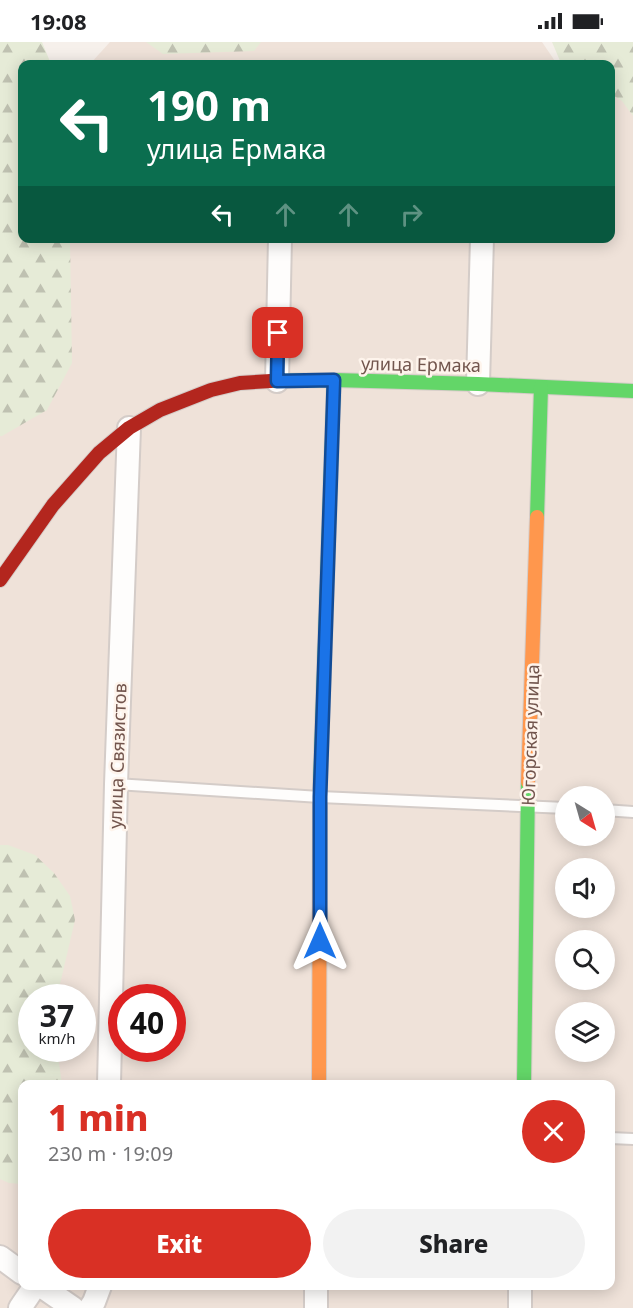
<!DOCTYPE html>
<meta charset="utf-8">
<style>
:root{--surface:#fff;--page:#f2f2f2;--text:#202124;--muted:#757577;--accent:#d93025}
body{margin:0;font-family:"Noto Sans",sans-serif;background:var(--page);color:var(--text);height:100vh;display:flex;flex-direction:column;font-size:22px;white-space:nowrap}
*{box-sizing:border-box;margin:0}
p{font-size:20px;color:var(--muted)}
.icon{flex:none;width:33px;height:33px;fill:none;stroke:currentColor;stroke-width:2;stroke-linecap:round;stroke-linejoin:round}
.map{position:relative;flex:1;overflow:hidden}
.panel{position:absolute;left:18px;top:1038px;width:597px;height:210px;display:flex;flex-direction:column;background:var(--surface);border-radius:12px;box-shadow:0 3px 15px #0003}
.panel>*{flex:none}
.guide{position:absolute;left:18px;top:18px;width:597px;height:183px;border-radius:12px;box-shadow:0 3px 15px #0003;background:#0b6e4f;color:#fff;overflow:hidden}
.needle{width:39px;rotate:143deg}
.tools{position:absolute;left:555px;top:744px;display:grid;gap:12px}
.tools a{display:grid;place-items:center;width:60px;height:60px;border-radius:50%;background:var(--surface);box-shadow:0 3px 15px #0003;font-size:30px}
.speed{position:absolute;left:18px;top:942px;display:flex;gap:12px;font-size:30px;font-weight:700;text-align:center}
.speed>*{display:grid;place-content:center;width:78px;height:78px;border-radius:50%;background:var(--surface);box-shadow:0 3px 15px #0003;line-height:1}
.speed small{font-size:15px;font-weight:400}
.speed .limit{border:9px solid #d22;background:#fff;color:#111}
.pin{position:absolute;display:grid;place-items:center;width:51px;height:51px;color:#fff;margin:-26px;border-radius:12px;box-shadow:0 3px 9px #0006}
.me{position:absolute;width:66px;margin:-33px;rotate:0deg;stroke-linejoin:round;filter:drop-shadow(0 0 4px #0008)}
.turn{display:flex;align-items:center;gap:21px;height:126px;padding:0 30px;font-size:27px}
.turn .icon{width:78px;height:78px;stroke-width:2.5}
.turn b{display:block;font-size:42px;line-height:51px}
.lanes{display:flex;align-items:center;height:57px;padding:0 30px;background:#0003;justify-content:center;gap:30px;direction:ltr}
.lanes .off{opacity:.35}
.round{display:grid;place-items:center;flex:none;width:63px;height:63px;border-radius:32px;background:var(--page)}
.head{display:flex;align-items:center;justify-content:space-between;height:102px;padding:0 30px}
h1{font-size:36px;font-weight:800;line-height:45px;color:var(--accent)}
.button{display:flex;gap:12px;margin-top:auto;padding:12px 30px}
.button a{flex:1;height:69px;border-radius:36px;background:var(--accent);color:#fff;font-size:24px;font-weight:800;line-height:69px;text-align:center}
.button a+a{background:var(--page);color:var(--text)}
.status{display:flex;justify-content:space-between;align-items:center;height:42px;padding:0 30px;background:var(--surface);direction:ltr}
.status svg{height:16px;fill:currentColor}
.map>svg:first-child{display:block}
.residential{fill:#efe2d9;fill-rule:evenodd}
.forest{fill:url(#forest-firs)}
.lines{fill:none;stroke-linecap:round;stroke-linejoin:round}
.lane-casing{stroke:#d4ccc8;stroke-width:14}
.street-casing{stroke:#d4ccc8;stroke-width:26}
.fast-casing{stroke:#d5ccc8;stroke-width:16}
.slow-casing{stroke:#d5ccc8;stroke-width:16}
.jam-casing{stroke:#d5ccc8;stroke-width:16}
.lane{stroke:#fefdfc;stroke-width:10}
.street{stroke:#fefdfc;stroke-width:22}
.fast{stroke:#63d668;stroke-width:14}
.slow{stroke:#ff974d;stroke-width:14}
.jam{stroke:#b3261e;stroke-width:14}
.route-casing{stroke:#114b97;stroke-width:15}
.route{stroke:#1a73e8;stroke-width:10}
.labels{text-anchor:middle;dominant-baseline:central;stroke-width:5;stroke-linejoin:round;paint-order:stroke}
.street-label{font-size:18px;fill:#72554d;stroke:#fef4ec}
</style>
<div class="status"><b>19:08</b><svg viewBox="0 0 49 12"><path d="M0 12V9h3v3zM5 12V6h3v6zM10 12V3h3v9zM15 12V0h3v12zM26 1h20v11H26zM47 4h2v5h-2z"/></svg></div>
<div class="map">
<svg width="633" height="1266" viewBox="0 0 633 1266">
<defs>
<pattern id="forest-firs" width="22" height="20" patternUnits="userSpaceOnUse" patternTransform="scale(1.5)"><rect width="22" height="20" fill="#e6ebd7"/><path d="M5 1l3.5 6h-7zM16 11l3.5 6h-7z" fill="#bfc1b1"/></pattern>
</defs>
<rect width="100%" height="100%" fill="#f6f0eb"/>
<g class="residential">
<path d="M110,0H542L557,22H90Z"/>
<path d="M611,46L633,50V1266H0V211L26,196H610ZM566,754H604V794H566ZM566,826H604V866H566ZM566,898H604V938H566ZM32,956H82V1006H32ZM122,956H172V1006H122ZM566,970H604V1010H566ZM22,1042H610V1244H22Z"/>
</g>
<g class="forest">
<path d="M0,0H42L51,22H22V196L70,197L72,321L47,368L2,394H0Z"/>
<path d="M146,0H261L254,9L163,12Z"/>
<path d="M552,0H633V74L622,59L611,52L610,22H565L560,19Z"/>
<path d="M0,803H8L35,813L54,831L70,854L75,878L57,955L32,956V1006L57,1007L62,1042H22V1142L9,1141L0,1137Z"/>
</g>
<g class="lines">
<defs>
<g id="lane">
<path d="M116,742L320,755L566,766"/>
<path d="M604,768L633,770"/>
<path d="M610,1096L633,1097"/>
</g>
<g id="street">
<path d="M277,339L280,196"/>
<path d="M478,342L482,196"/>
<path d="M109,1042L116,742L129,386"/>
<path d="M0,1215L22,1231"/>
<path d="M41,1244L73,1266"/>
<path d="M20,1266L35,1244"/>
<path d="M90,1266L94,1260L100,1244"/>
<path d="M316,1266V1244"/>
<path d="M520,1266V1244"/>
</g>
<g id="fast">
<path d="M271,339L334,338L478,342L633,349"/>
<path d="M537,475L541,345"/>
<path d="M320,745L334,338"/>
<path d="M524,1042L528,740"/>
</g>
<g id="slow">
<path d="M528,740L537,475"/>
<path d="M319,1042L320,745"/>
</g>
<path id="jam" d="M0,538L53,463L99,411L129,386L160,368L211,348L240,341L271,339"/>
</defs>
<use href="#lane" class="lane-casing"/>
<use href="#street" class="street-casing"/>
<use href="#fast" class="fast-casing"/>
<use href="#slow" class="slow-casing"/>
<use href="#jam" class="jam-casing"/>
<use href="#lane" class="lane"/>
<use href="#street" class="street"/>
<use href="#fast" class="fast"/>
<use href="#slow" class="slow"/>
<use href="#jam" class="jam"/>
</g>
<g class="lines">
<defs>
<path id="route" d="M278,291L277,339L334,338L320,755V899"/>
</defs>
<use href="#route" class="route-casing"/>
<use href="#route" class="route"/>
</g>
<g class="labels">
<g class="street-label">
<text transform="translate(421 322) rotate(1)">улица Ермака</text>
<text transform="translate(530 693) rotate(-88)">Югорская улица</text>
<text transform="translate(117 714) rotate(-88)">улица Связистов</text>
</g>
</g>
</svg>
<div class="tools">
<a><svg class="needle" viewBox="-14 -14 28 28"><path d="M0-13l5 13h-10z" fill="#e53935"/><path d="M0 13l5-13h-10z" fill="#757577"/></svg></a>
<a><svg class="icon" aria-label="sound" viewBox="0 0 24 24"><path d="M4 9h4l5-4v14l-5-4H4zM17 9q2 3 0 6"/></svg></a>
<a><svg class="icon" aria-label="search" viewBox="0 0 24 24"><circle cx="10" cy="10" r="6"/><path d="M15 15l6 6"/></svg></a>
<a><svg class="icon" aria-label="layers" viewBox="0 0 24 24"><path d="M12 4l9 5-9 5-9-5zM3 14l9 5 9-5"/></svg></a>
</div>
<div class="speed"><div>37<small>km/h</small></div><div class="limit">40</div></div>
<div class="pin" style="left:278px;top:291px;background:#d93025"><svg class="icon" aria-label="arrive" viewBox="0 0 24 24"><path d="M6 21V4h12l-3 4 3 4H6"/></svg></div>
<svg class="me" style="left:320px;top:899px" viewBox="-20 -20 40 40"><path d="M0-17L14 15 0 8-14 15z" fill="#1a73e8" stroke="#fff" stroke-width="4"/></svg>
<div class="guide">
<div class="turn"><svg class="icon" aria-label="left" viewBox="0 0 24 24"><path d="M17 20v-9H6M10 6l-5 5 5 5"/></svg><div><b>190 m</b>улица Ермака</div></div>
<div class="lanes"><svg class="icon" aria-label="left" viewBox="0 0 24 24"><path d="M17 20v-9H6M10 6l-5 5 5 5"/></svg><svg class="icon off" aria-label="ahead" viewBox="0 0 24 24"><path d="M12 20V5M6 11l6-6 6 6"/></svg><svg class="icon off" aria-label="ahead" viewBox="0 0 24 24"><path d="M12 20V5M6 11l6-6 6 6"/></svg><svg class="icon off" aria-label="right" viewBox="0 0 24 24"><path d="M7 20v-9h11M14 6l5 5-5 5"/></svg></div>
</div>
<section class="panel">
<div class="head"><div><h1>1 min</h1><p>230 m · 19:09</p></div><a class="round" style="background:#d93025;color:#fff"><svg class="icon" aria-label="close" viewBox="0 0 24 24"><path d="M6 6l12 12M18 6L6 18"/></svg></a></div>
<div class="button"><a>Exit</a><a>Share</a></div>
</section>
</div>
